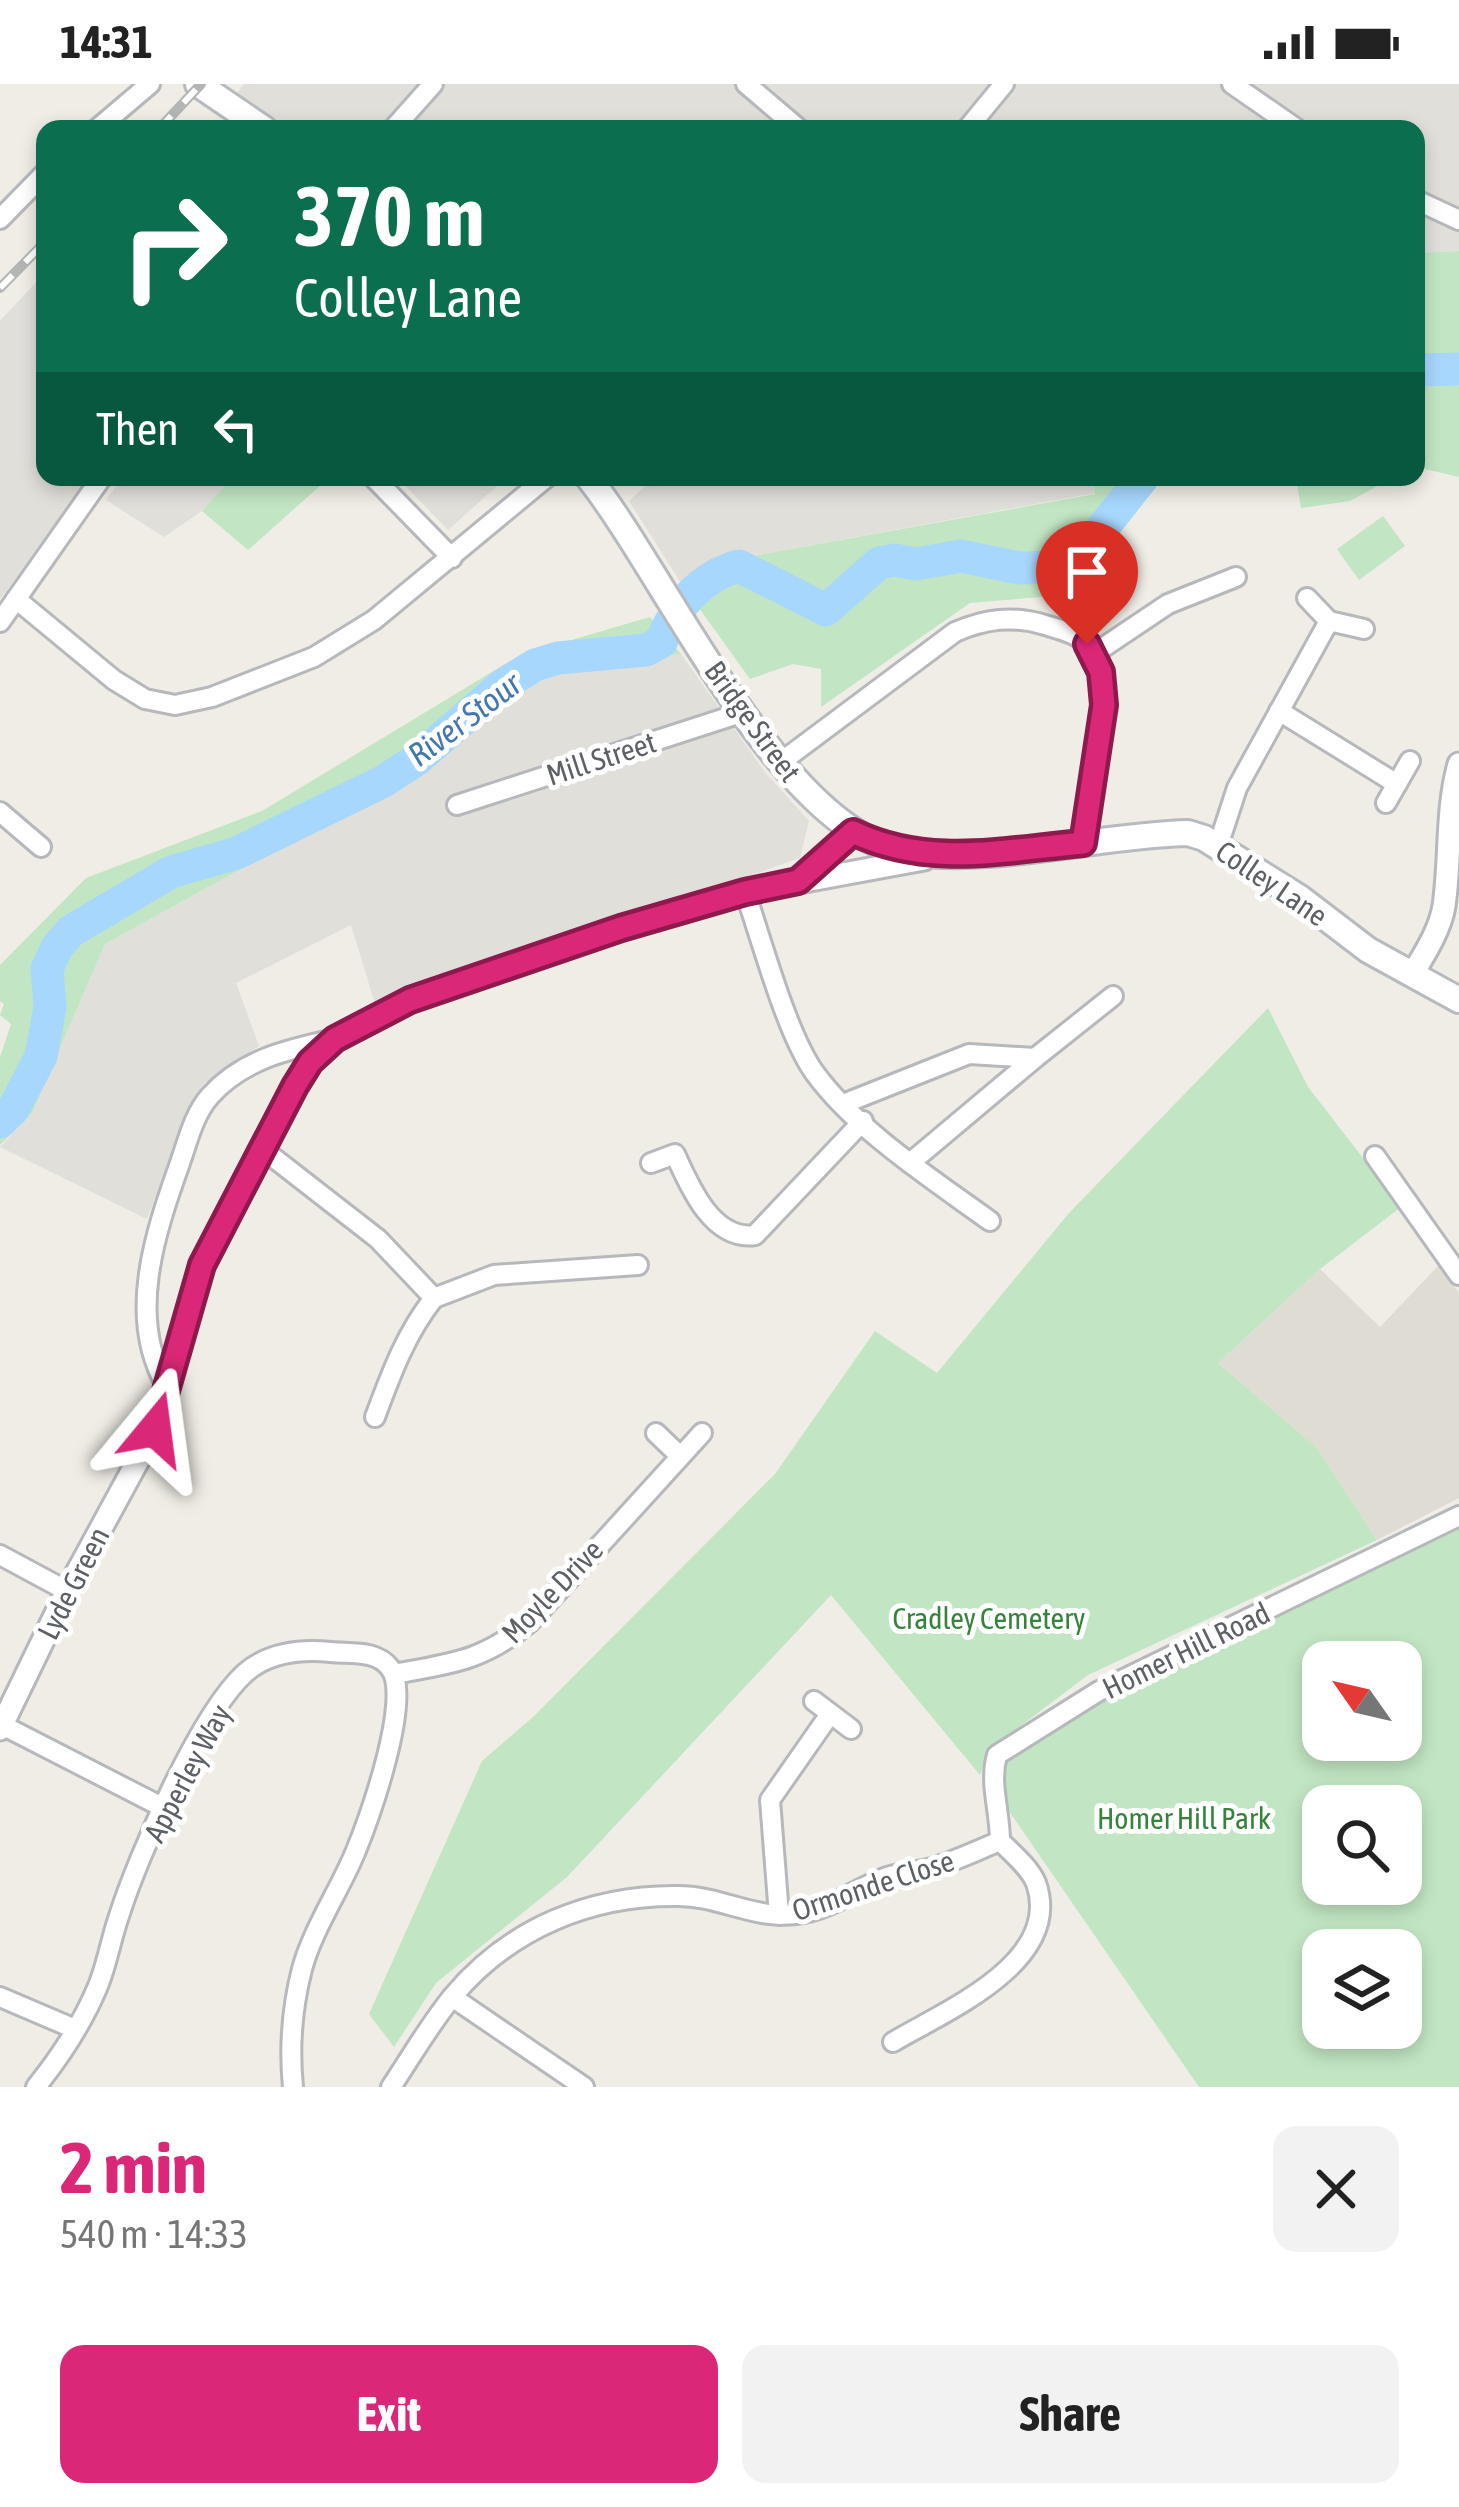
<!DOCTYPE html>
<meta charset="utf-8">
<style>
:root{--surface:#fff;--page:#f2f2f2;--text:#222;--muted:#767676;--accent:#db2777}
body{margin:0;font-family:"Asap Condensed",sans-serif;background:var(--page);color:var(--text);height:100vh;display:flex;flex-direction:column;font-size:45px;white-space:nowrap}
*{box-sizing:border-box;margin:0}
p{font-size:39px;color:var(--muted)}
.icon{flex:none;width:66px;height:66px;fill:none;stroke:currentColor;stroke-width:2;stroke-linecap:round;stroke-linejoin:round}
.map{position:relative;height:2003px;overflow:hidden}
.panel{display:flex;flex-direction:column;background:var(--surface);flex:1}
.panel>*{flex:none}
.banner{position:absolute;left:36px;top:36px;width:1389px;height:366px;border-radius:24px;box-shadow:0 6px 18px #0003;background:#0b6e4f;color:#fff;overflow:hidden}
.needle{width:78px;rotate:304deg}
.buttons{position:absolute;left:1302px;top:1557px;display:grid;gap:24px}
.buttons a{display:grid;place-items:center;width:120px;height:120px;border-radius:24px;background:var(--surface);box-shadow:0 6px 18px #0003;font-size:60px}
.pin{position:absolute;display:grid;place-items:center;width:102px;height:102px;color:#fff;margin:-123px -51px;border-radius:50% 50% 50% 0;rotate:-45deg;box-shadow:0 0 12px #0007}
.pin .icon{rotate:45deg}
.me{position:absolute;width:132px;margin:-66px;rotate:16deg;stroke-linejoin:round;filter:drop-shadow(0 0 9px #0008)}
.turn{display:flex;align-items:center;gap:42px;height:252px;padding:0 60px;font-size:54px}
.turn .icon{width:156px;height:156px;stroke-width:2.5}
.turn b{display:block;font-size:84px;line-height:102px}
.then{display:flex;align-items:center;height:114px;padding:0 60px;background:#0003;gap:24px;font-size:45px}
.round{display:grid;place-items:center;flex:none;width:126px;height:126px;border-radius:24px;background:var(--page)}
.overview{display:flex;align-items:center;justify-content:space-between;height:204px;padding:0 60px}
h1{font-size:72px;font-weight:700;line-height:90px;color:var(--accent)}
.button{display:flex;gap:24px;margin-top:auto;padding:24px 60px}
.button a{flex:1;height:138px;border-radius:24px;background:var(--accent);color:#fff;font-size:48px;font-weight:700;line-height:138px;text-align:center}
.button a+a{background:var(--page);color:var(--text)}
.status{display:flex;justify-content:space-between;align-items:center;height:84px;padding:0 60px;background:var(--surface);direction:ltr}
.status svg{height:33px;fill:currentColor}
.map>svg:first-child{display:block}
.industrial{fill:#e1dfda}
.education{fill:#dfdcd3}
.green{fill:#c2e6c3;fill-rule:evenodd}
.lines{fill:none;stroke-linecap:round;stroke-linejoin:round}
.river{stroke:#a7d7fd;stroke-width:33}
.minor-casing{stroke:#b6b8bc;stroke-width:24}
.tertiary-casing{stroke:#b6b8bc;stroke-width:27}
.secondary-casing{stroke:#b7babf;stroke-width:30}
.minor{stroke:#fff;stroke-width:18}
.tertiary{stroke:#fff;stroke-width:21}
.secondary{stroke:#fff;stroke-width:24}
.rail-casing{stroke:#b4b5b5;stroke-width:10}
.rail{stroke:#fff;stroke-width:6;stroke-dasharray:18;stroke-linecap:butt}
.route-casing{stroke:#8e194d;stroke-width:30}
.route{stroke:#db2777;stroke-width:21}
.labels{text-anchor:middle;dominant-baseline:central;stroke-width:10;stroke-linejoin:round;paint-order:stroke}
.street-label{font-size:30px;fill:#5d6165;stroke:#fff}
.park-label{font-size:30px;fill:#36833b;stroke:#fff}
.water-label{font-size:33px;font-style:italic;fill:#4377b0;stroke:#fff}
</style>
<div class="status"><b>14:31</b><svg viewBox="0 0 49 12"><path d="M0 12V9h3v3zM5 12V6h3v6zM10 12V3h3v9zM15 12V0h3v12zM26 1h20v11H26zM47 4h2v5h-2z"/></svg></div>
<div class="map">
<svg width="1459" height="2003" viewBox="0 0 1459 2003">
<rect width="100%" height="100%" fill="#efede5"/>
<g class="industrial">
<path d="M244,0H1459V167L1416,169V45H288L237,9Z"/>
<path d="M45,189V393H96L0,515V237Z"/>
<path d="M123,393H233L202,427L164,453L106,416Z"/>
<path d="M397,393H507L448,446Z"/>
<path d="M655,393H1092L1095,409L714,479L681,499L629,417Z"/>
<path d="M681,570L765,688L809,737L800,774L376,923L351,841L236,899L259,962L204,999L189,1024L147,1135L0,1063L32,1029L105,860L388,704L445,666L534,591Z"/>
</g>
<path class="education" d="M1439,1181L1459,1209V1414L1377,1456L1317,1364L1218,1279L1320,1185L1380,1243Z"/>
<g class="green">
<path d="M1459,167V393L1416,383V169Z"/>
<path d="M233,393H330L248,466L202,427Z"/>
<path d="M1093,393H1143L1083,469L1041,513L970,519L821,623V585L793,580L750,595L681,499L714,479L1095,410Z"/>
<path d="M1296,393H1394L1350,417L1301,424Z"/>
<path d="M1383,432L1405,462L1359,496L1337,465Z"/>
<path d="M650,533L681,570L534,591L445,666L388,704L105,860L32,1029L0,1061V973L11,940L0,931L4,920L0,917V881L86,794L262,727L520,571Z"/>
<path d="M1268,924L1308,1003L1401,1123L1320,1185L1218,1279L1317,1364L1377,1456L1088,1591L989,1666L980,1691L831,1511L567,1793L436,1899L394,1963L369,1930L482,1677L533,1633L775,1390L875,1247L937,1289L1069,1129Z"/>
<path d="M1459,1445V2003H1199L1002,1717L1004,1676L1108,1612ZM1323,1578H1401V1656H1323ZM1323,1722H1401V1800H1323ZM1323,1866H1401V1944H1323Z"/>
</g>
<g class="lines">
<g class="river">
<path d="M1416,286L1459,285"/>
<path d="M0,1038L14,1024L41,972L50,923L47,885L57,863L71,847L171,788L237,769L384,697L416,676L503,601L535,581L558,574L646,566L661,558C675,523 701,492 739,482L826,526L879,479L895,476L916,480L961,472L1019,484L1064,483L1083,469L1143,393"/>
</g>
<defs>
<g id="minor">
<path d="M746,0L799,45"/>
<path d="M1232,0L1297,45"/>
<path d="M97,45L150,0"/>
<path d="M393,45L433,0"/>
<path d="M967,45L1004,0"/>
<path d="M1416,116L1459,136"/>
<path d="M0,135L45,89"/>
<path d="M373,393L452,474"/>
<path d="M1307,514L1329,537"/>
<path d="M16,515L114,596L145,615L175,621L212,613L314,573L374,536L547,393"/>
<path d="M0,538L102,393"/>
<path d="M1092,571L1168,520L1236,493"/>
<path d="M1279,627L1397,700"/>
<path d="M781,678L955,548C985,535 1013,531 1045,541C1058,545 1077,549 1087,560C1120,596 1089,712 1083,759"/>
<path d="M1386,719L1410,677"/>
<path d="M457,721L744,628"/>
<path d="M0,728L41,763"/>
<path d="M1218,762L1237,704L1329,537L1364,545"/>
<path d="M745,808C762,857 786,948 814,988C856,1046 932,1095 990,1137"/>
<path d="M843,1020L969,970L1035,974L1113,912"/>
<path d="M261,1064L378,1155L434,1214L494,1191L638,1181"/>
<path d="M1375,1072L1459,1191"/>
<path d="M651,1079L675,1070C689,1101 712,1157 755,1151L863,1037"/>
<path d="M910,1079L1035,974"/>
<path d="M167,1303C126,1234 155,1149 180,1079C188,1056 194,1030 210,1012C243,975 289,965 335,955"/>
<path d="M375,1333C391,1290 406,1249 434,1214"/>
<path d="M656,1349L679,1371"/>
<path d="M0,1471L67,1507"/>
<path d="M394,1590C453,1579 483,1577 530,1538L702,1349"/>
<path d="M814,1617L851,1645"/>
<path d="M2,1641L164,1724"/>
<path d="M1000,1757C1000,1727 989,1699 997,1671L1099,1607L1459,1432"/>
<path d="M779,1831L770,1716L830,1630"/>
<path d="M0,1913L75,1945"/>
<path d="M452,1913L584,2003"/>
<path d="M893,1958C945,1927 1064,1878 1036,1799C1030,1784 1012,1769 1000,1757"/>
<path d="M36,2003C60,1973 83,1938 98,1902C107,1880 111,1855 119,1832C138,1772 200,1630 245,1589C269,1568 300,1565 331,1568C351,1570 377,1566 390,1584C413,1613 369,1735 355,1769C339,1807 313,1845 302,1885C292,1924 289,1963 293,2003"/>
<path d="M391,2003C411,1973 430,1940 453,1912C510,1844 591,1811 678,1812C723,1812 756,1838 804,1829C835,1823 858,1803 887,1793C902,1788 918,1788 932,1784C955,1777 978,1766 1000,1757"/>
</g>
<g id="tertiary">
<path d="M798,797L853,748"/>
<path d="M1412,891C1425,869 1440,846 1444,822C1451,773 1446,727 1459,680"/>
<path d="M0,1645L67,1507L155,1345L202,1181L261,1064L310,978L335,955L411,916L621,844L745,808L924,775"/>
</g>
<g id="secondary">
<path d="M198,0L264,45"/>
<path d="M588,393C664,488 782,750 906,768C994,781 1099,751 1188,749L1204,754L1300,814L1368,866L1459,916"/>
</g>
</defs>
<use href="#minor" class="minor-casing"/>
<use href="#tertiary" class="tertiary-casing"/>
<use href="#secondary" class="secondary-casing"/>
<use href="#minor" class="minor"/>
<use href="#tertiary" class="tertiary"/>
<use href="#secondary" class="secondary"/>
<defs>
<g id="rail">
<path d="M159,45L201,0"/>
<path d="M0,204L45,158"/>
</g>
</defs>
<use href="#rail" class="rail-casing"/>
<use href="#rail" class="rail"/>
</g>
<g class="lines">
<defs>
<path id="route" d="M155,1345L202,1181L295,1002L310,978L335,955L410,916L621,844L745,808L798,797L853,748C928,784 1003,766 1083,759L1104,621L1101,588L1087,560"/>
</defs>
<use href="#route" class="route-casing"/>
<use href="#route" class="route"/>
</g>
<g class="labels">
<g class="street-label">
<text transform="translate(753 637) rotate(54)">Bridge Street</text>
<text transform="translate(601 674) rotate(-18)">Mill Street</text>
<text transform="translate(1272 799) rotate(34)">Colley Lane</text>
<text transform="translate(73 1499) rotate(-63)">Lyde Green</text>
<text transform="translate(552 1507) rotate(-46)">Moyle Drive</text>
<text transform="translate(1186 1566) rotate(-26)">Homer Hill Road</text>
<text transform="translate(187 1689) rotate(-62)">Apperley Way</text>
<text transform="translate(873 1801) rotate(-18)">Ormonde Close</text>
</g>
<g class="park-label">
<text x="989" y="1534">Cradley Cemetery</text>
<text x="1184" y="1734">Homer Hill Park</text>
</g>
<g class="water-label">
<text transform="translate(464 635) rotate(-37)">River Stour</text>
</g>
</g>
</svg>
<div class="buttons">
<a><svg class="needle" viewBox="-14 -14 28 28"><path d="M0-13l5 13h-10z" fill="#e53935"/><path d="M0 13l5-13h-10z" fill="#767676"/></svg></a>
<a><svg class="icon" aria-label="search" viewBox="0 0 24 24"><circle cx="10" cy="10" r="6"/><path d="M15 15l6 6"/></svg></a>
<a><svg class="icon" aria-label="layers" viewBox="0 0 24 24"><path d="M12 4l9 5-9 5-9-5zM3 14l9 5 9-5"/></svg></a>
</div>
<div class="pin" style="left:1087px;top:560px;background:#d93025"><svg class="icon" aria-label="arrive" viewBox="0 0 24 24"><path d="M6 21V4h12l-3 4 3 4H6"/></svg></div>
<svg class="me" style="left:155px;top:1345px" viewBox="-20 -20 40 40"><path d="M0-17L14 15 0 8-14 15z" fill="#db2777" stroke="#fff" stroke-width="4"/></svg>
<div class="banner">
<div class="turn"><svg class="icon" aria-label="right" viewBox="0 0 24 24"><path d="M7 20v-9h11M14 6l5 5-5 5"/></svg><div><b>370 m</b>Colley Lane</div></div>
<div class="then">Then<svg class="icon" aria-label="left" viewBox="0 0 24 24"><path d="M17 20v-9H6M10 6l-5 5 5 5"/></svg></div>
</div>
</div>
<section class="panel">
<div class="overview"><div><h1>2 min</h1><p>540 m · 14:33</p></div><a class="round"><svg class="icon" aria-label="close" viewBox="0 0 24 24"><path d="M6 6l12 12M18 6L6 18"/></svg></a></div>
<div class="button"><a>Exit</a><a>Share</a></div>
</section>
